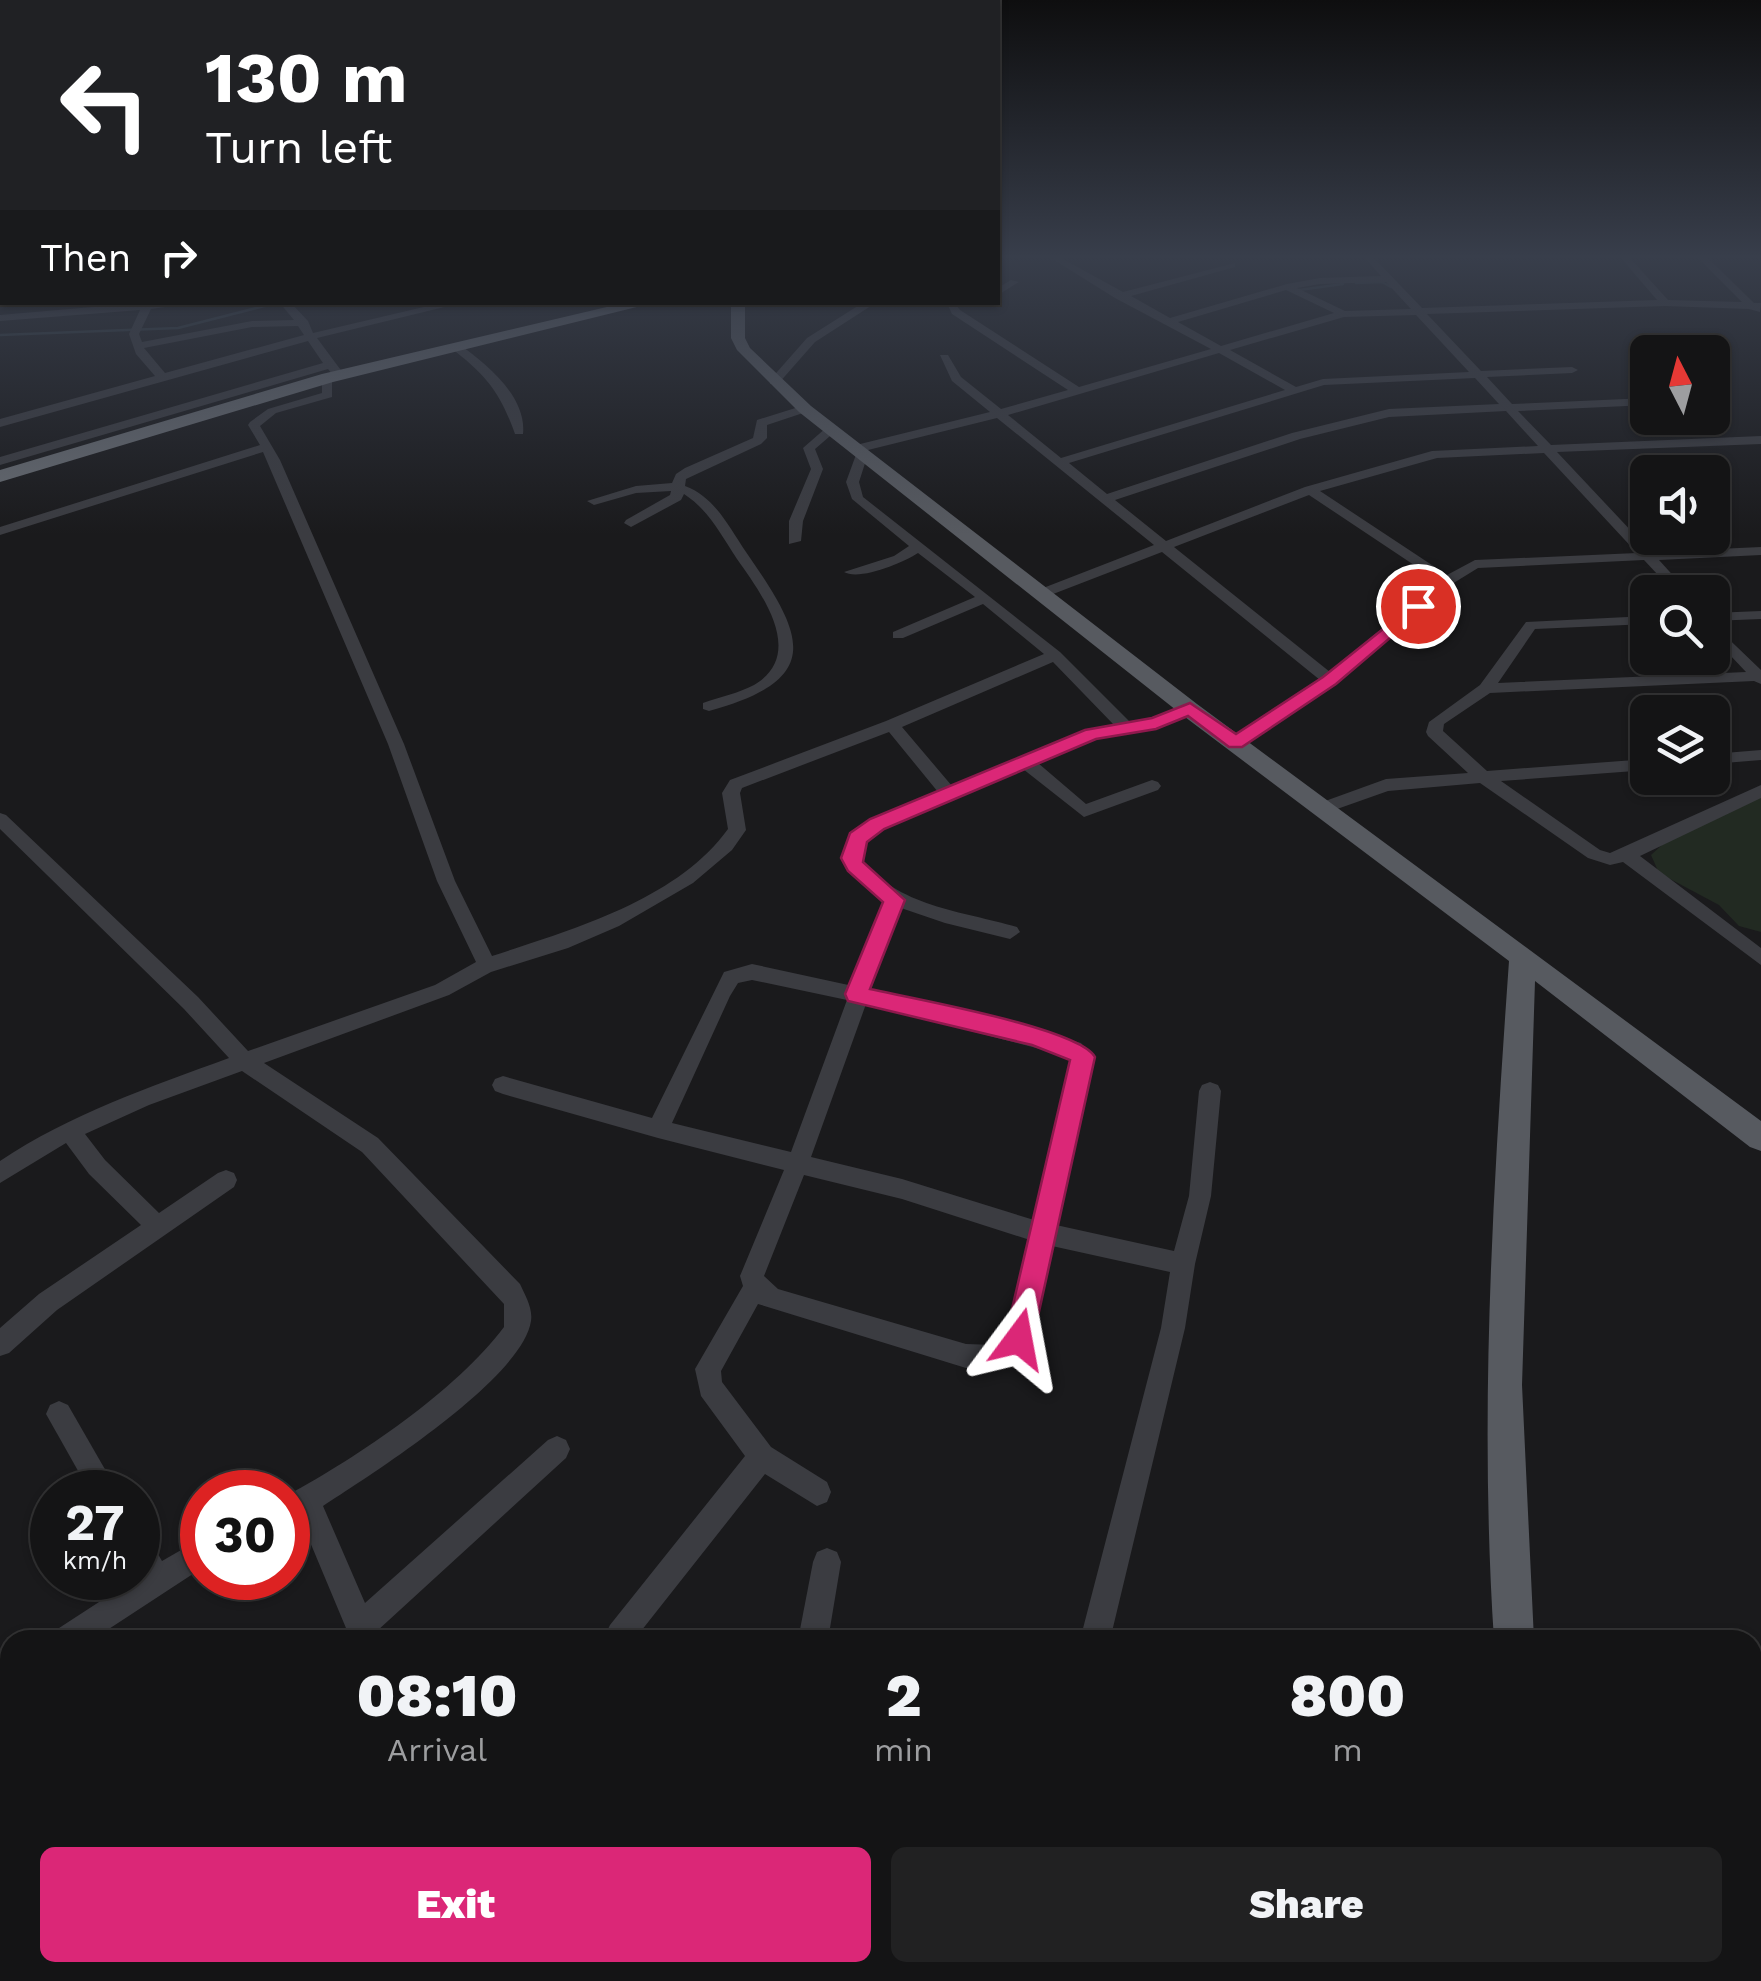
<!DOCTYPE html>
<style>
:root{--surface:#141415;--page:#212122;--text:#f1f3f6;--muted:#9d9ea0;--line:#333334;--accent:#db2777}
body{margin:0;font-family:"Work Sans",sans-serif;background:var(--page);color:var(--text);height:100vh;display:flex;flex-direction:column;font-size:38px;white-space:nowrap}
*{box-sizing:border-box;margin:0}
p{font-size:32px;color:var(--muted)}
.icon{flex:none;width:55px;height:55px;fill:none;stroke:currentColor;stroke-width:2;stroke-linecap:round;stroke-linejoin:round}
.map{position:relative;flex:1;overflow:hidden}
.sheet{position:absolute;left:0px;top:1630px;width:1762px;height:352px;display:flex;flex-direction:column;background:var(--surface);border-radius:30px 30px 0 0;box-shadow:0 2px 8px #0004,0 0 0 2px var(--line)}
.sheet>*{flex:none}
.banner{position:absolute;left:0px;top:0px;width:1000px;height:305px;box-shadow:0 2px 8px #0004,0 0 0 2px var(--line);background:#202124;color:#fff;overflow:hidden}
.needle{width:65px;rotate:354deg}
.tools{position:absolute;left:1630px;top:335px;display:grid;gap:20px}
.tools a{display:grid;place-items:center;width:100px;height:100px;border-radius:15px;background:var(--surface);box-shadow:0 2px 8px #0004,0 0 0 2px var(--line);font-size:50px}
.speed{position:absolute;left:30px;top:1470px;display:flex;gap:20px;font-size:50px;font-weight:700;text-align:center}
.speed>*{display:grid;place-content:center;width:130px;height:130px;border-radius:50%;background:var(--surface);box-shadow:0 2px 8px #0004,0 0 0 2px var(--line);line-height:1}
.speed small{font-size:25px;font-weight:400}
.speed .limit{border:15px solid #d22;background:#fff;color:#111}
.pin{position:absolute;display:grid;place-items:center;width:85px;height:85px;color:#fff;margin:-42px;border:5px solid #fff;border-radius:50%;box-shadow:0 2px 10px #0007}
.me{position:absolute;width:110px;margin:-55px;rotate:13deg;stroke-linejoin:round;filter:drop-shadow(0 0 8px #0008)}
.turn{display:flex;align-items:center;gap:35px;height:210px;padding:0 40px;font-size:45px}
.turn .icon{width:130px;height:130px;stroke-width:2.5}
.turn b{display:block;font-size:70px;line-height:85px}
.then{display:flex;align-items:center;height:95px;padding:0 40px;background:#0003;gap:20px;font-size:38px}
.eta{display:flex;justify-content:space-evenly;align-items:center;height:170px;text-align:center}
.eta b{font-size:60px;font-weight:800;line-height:70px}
.button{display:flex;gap:20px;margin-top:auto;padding:20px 40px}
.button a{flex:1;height:115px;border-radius:15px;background:var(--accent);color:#fff;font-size:40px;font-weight:800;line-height:115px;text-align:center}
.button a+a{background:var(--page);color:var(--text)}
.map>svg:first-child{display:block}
.green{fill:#222a22}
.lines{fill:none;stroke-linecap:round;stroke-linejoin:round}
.stream{stroke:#303a40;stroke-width:2.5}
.minor{fill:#3b3c41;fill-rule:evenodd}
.major{fill:#575a60;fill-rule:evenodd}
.highway{fill:#676b71;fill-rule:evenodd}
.route{fill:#db2777;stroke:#8e194d;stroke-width:2.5}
</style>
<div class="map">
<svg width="1761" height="1981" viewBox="0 0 1761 1981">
<rect width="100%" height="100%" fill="#1a1a1c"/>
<g class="green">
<path d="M1761,794V932L1739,926L1719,905L1659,873L1651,855L1673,835Z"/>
<path d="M1753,1796L1761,1799V1981H1577V1973L1752,1972Z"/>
</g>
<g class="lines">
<g class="stream">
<path d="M1356,283L1382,282L1391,287"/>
<path d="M1299,290L1343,284"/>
<path d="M0,335L178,328L280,302"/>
</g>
<g class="minor">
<path d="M1051,258H1061L1123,292L1235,263V267L1131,296L1170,318L1287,284L1320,278L1381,276L1365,258H1374L1422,308L1657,300L1621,258H1630L1668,300L1742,302L1698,258H1708L1754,303H1761L1760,312L1749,309L1665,306L1427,314L1481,371L1572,367L1578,370L1572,373L1487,377L1512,404L1648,398V405L1518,411L1551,445L1761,436V444L1557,452L1651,552L1761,547V555L1659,560L1688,592H1674L1644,560L1478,568L1452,584L1336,683L1236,748L1230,747V739L1320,680L1162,552L1048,596H1038V590L1154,545L997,418L864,451L868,454L859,482L863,497L1060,652L1130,722L1152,719L1189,704L1197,709L1162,727L1095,739L1038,763L1086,804L1152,780L1158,782L1161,786L1158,790L1084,817L1023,769L883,828L866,841L860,857C896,907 963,911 1017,927L1020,932L1010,939L945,923L901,908L871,989L1074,1041L1081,1043L1093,1057L1056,1225L1174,1251L1189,1196L1199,1091L1202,1085L1210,1082L1218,1085L1221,1091L1211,1196L1195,1264L1185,1328L1110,1640H1080L1161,1328L1170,1272L1052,1246L1028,1348C1011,1368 991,1371 966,1368L758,1304L721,1371L722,1382L771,1447L827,1482L831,1492L827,1502L817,1506L765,1474L634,1640H607L605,1635L610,1625L745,1456L701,1396L695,1369L743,1286L740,1276L784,1170L658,1138L503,1094L495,1091L492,1085L495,1079L503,1076L652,1118L724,972L752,964L853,986L885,900L856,879L842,858L852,834L871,820L938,792L889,732L742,788L740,793L746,830L732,850L693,883L619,926L568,948L491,972L449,995L264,1063L378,1138L520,1284C525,1295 533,1308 531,1321C522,1379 372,1474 323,1506L365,1603L548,1440L557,1436L566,1440L570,1449L566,1458L377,1631L381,1640H351L300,1518L288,1523V1495C358,1457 456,1391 504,1327V1304L362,1152L242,1071L149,1105L85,1134L105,1160L159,1213L218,1173L226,1170L234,1173L237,1180L234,1187L57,1310L9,1353L0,1356V1328L39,1294L141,1225L89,1174L66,1143L0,1183V1161C70,1114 150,1087 229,1058L184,1009L0,829V813L6,815L198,997L248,1051L435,985L476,962L437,881L388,744L263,452L0,535V527L260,445L248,425L250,422L268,409L322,393V378L332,376V397L276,413L260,426L280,460L404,744L455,881L492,956C571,930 677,900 728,829L722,793L730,780L886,721L1044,654L983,604L903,638H893V632L975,597L918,553C903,563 859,581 844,572L894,556L909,546L852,499L846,482L857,452H852V446L990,412L952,381L940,355H948L961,377L1001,409L1068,390L952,314L947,303L964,302L957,306L960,310L1079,387L1211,349L1115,298ZM1386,282L1411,309L1345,311L1297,288L1320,284ZM1286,290L1334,313L1221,346L1178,322ZM1416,315L1469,372L1323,379L1296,387L1230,350L1344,317ZM1219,353L1285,390L1061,458L1008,415ZM1475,378L1499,404L1389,409L1292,433L1107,494L1069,463L1324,385ZM1506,411L1538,446L1432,451L1305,487L1166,541L1115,500L1300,439L1389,417ZM1544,453L1637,553L1475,560L1447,575L1320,491L1437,458ZM1309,495L1438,581L1330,672L1174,547ZM1053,662L1114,725L1085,730L952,786L902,727ZM752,980L847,1000L791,1152L672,1123L730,996L738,983ZM866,1004L1067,1056L1072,1060L1034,1220L902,1179L811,1157ZM804,1175L902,1199L1030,1240L1008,1333L995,1345L966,1344L778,1289L764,1276Z"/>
<path d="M1011,280L1019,282L998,295V288Z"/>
<path d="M151,302H200L151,309L139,334L142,342L252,321L294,320L279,302H290L308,321L313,333L445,302H465L317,338L343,373L341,375H333L328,369L0,465V457L323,363L308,341L0,427V419L155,376L136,354L129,334L140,310L0,321V315ZM298,326L304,335L165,373L144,348L252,327Z"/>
<path d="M864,302H877L815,342L778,384H770V380L807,338Z"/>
<path d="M451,344H459C486,364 527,396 523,434H515C500,392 486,375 451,348Z"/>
<path d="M805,405L811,409L809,411L767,425V438L761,444L686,479L685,486C715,497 729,527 746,552C803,634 827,679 709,711L703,709V703C720,697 739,693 754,685C807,654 761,593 737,559C721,535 709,510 684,494L681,500L631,527L624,523L626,520L670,495L671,491L636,493L594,505L587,501L636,486L672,483L676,474L685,468L753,438L757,420Z"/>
<path d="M827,427L837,430L815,449L823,469L803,521L801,541L789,544V521L811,469L803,448Z"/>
<path d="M1761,611V619L1712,621V613Z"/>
<path d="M1648,616V624L1535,629L1498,683L1746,672L1712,636V623L1761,670V684L1754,681L1490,693L1444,724L1443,731L1487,771L1648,759V770L1501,781L1600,850L1610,853L1761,785V798L1640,856L1761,948V965L1623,862L1610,865L1588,858L1480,783L1388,791L1323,814L1314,808L1317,804L1386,779L1468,773L1428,736L1426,732L1429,722L1480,685L1526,622Z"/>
<path d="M1761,750V760L1712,764V754Z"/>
<path d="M59,1401L68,1405L118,1492H90L46,1414L50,1405Z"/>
<path d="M138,1533L148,1537L162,1561L202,1538V1568L92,1640H51L56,1630L139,1576Z"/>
<path d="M827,1548L837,1552L841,1562L828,1640H798L813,1562L817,1552Z"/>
<path d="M10,1663V1696L0,1700V1667Z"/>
<path d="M65,1972H110L106,1981H62Z"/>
<path d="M490,1972H525L528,1981H494Z"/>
<path d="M814,1972H848L849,1981H815Z"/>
<path d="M1093,1972H1127L1128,1981H1094Z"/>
</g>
<g class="major">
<path d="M731,302H745V338L750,348L811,406L1197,704L1761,1121V1151L1750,1147L1535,981L1522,1385L1534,1640H1494C1479,1413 1493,1188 1509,961L1181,714L799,412L737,350L731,338Z"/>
<path d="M1520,1972H1566L1567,1981H1521Z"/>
</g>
<path class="highway" d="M628,302H657L333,382L0,482V470L322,374Z"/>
</g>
<linearGradient id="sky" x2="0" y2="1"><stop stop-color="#0e0e0f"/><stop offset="0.48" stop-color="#383e4b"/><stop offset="1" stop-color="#383e4b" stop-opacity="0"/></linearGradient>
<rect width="1761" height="535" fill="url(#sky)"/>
<path class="route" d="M1418,601L1426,606L1424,609L1336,684L1242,747H1229L1188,716L1156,729L1096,739L884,829L867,842L863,862L905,900L870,989C910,998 1079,1028 1095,1057L1033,1339L1029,1349L1019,1353L1009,1349L1005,1339L1070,1060L1032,1045L848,1001L845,994L883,902L848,871L841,858L850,833L870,819L1085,730L1152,718L1190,703L1236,734L1323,677Z"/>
</svg>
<div class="tools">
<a><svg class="needle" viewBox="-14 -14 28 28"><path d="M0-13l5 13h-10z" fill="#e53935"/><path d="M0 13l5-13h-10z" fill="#9d9ea0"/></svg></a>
<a><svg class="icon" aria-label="sound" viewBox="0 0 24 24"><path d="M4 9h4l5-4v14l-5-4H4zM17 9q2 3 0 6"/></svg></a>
<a><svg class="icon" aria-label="search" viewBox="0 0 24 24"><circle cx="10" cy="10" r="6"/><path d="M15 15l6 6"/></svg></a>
<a><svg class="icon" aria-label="layers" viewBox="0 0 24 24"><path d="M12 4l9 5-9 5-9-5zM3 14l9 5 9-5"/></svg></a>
</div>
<div class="speed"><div>27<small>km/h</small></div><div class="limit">30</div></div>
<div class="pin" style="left:1418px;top:606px;background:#d93025"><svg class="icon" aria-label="arrive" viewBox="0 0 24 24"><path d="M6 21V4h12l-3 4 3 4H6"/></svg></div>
<svg class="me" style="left:1019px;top:1339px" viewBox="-20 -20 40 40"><path d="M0-17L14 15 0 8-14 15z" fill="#db2777" stroke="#fff" stroke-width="4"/></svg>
<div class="banner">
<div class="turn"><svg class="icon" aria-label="left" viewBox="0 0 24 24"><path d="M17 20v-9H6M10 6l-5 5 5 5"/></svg><div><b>130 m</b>Turn left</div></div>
<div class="then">Then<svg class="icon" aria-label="right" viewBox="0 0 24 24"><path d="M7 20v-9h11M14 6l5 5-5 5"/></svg></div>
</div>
<section class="sheet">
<div class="eta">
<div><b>08:10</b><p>Arrival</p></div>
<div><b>2</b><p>min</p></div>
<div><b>800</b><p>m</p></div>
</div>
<div class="button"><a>Exit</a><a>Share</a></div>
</section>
</div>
